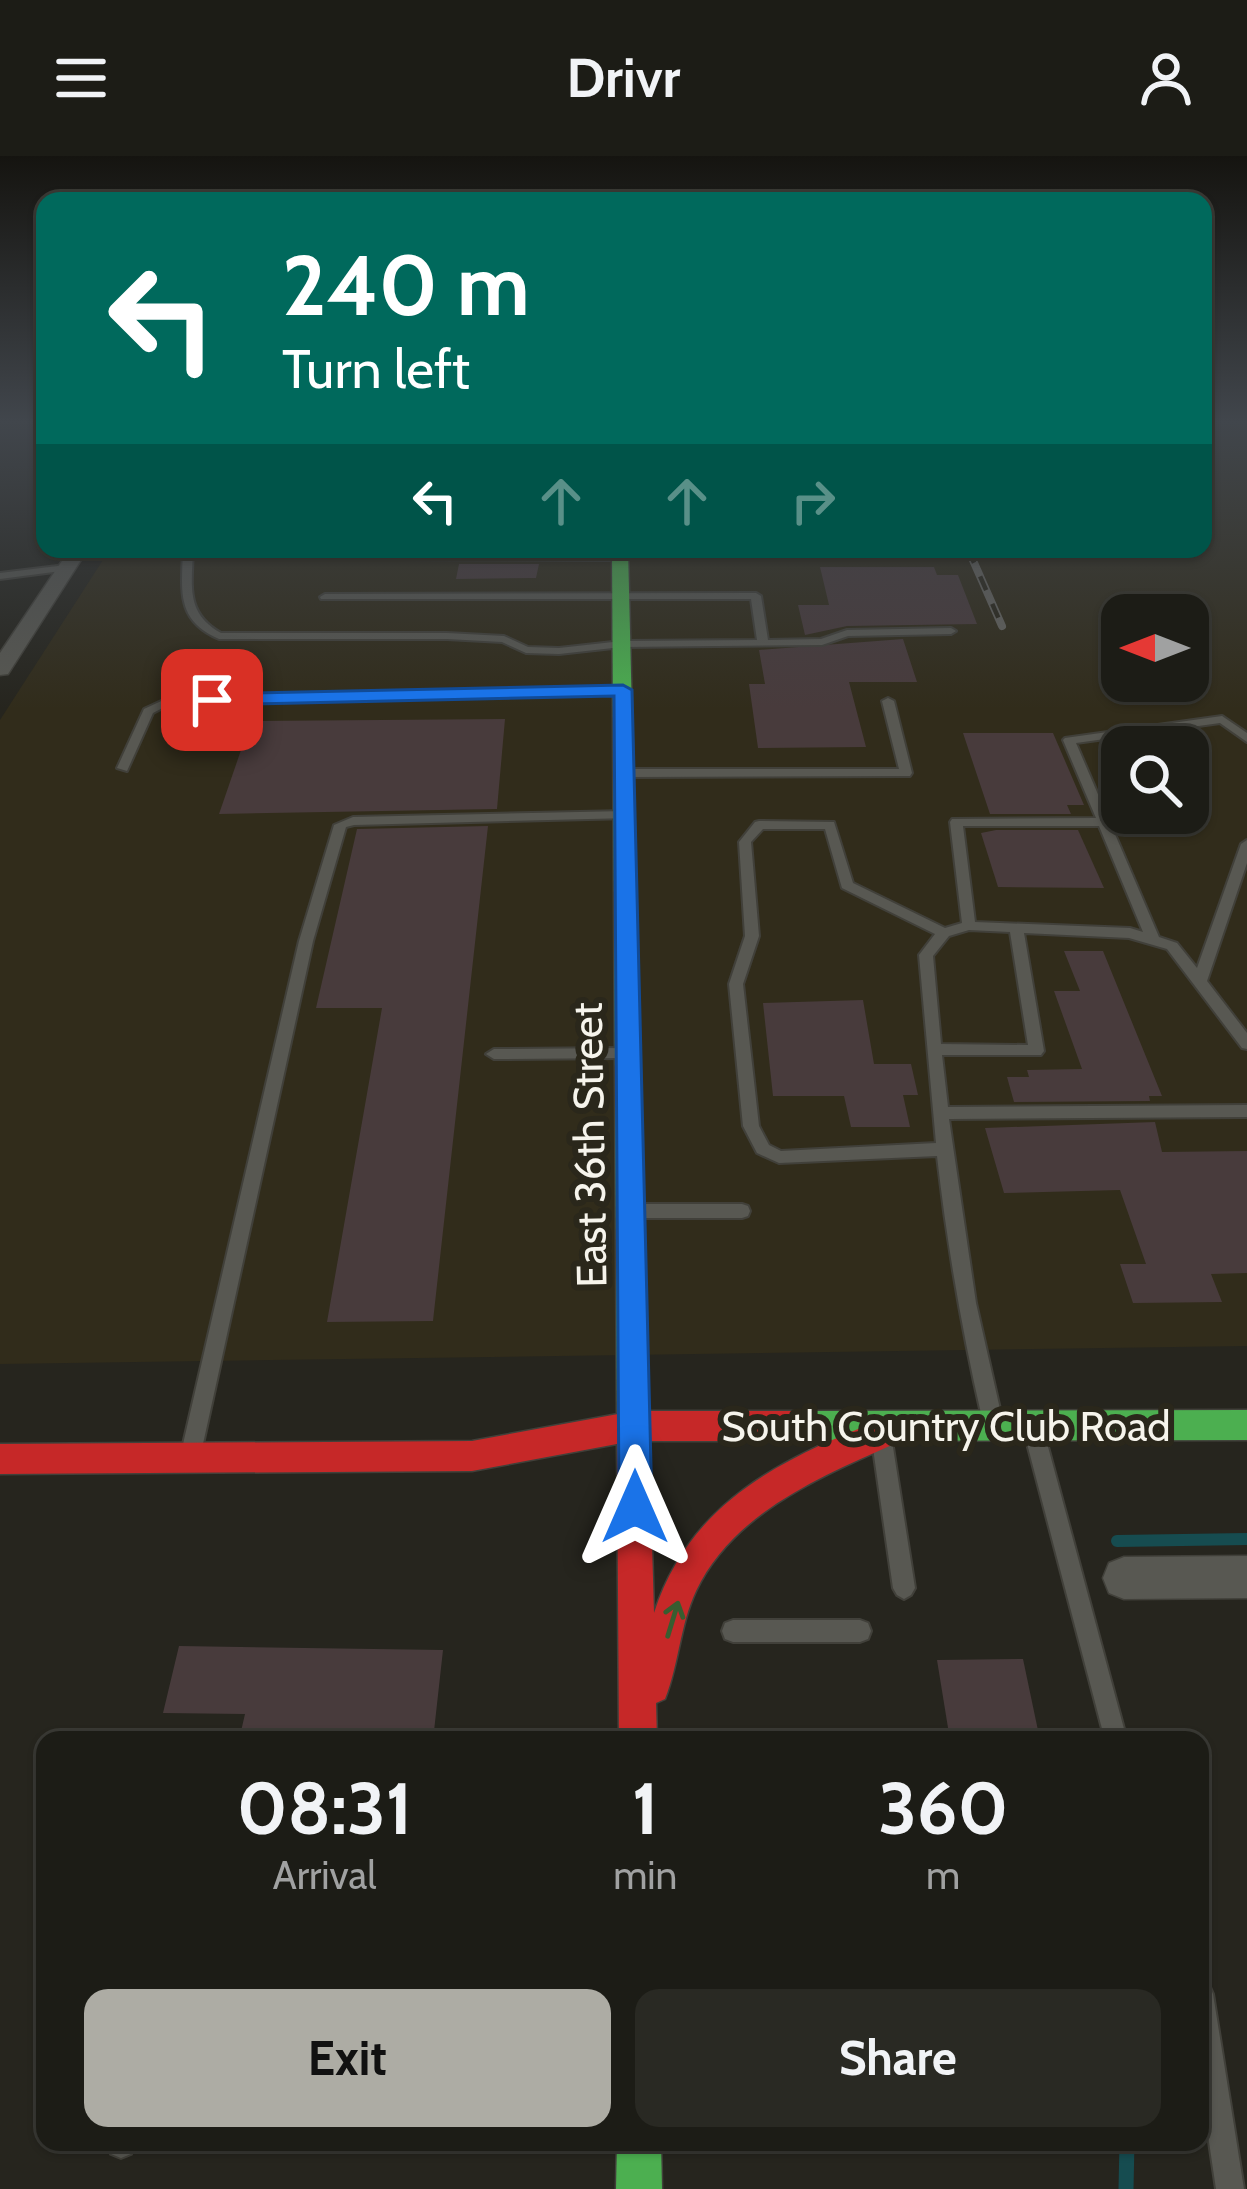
<!DOCTYPE html>
<style>
:root{--surface:#1c1c16;--page:#292923;--text:#f1f3f6;--muted:#a0a1a1;--line:#3a3a35;--accent:#adaca4}
body{margin:0;font-family:Cabin,sans-serif;background:var(--page);color:var(--text);height:100vh;display:flex;flex-direction:column;font-size:45px;white-space:nowrap}
*{box-sizing:border-box;margin:0}
p{font-size:39px;color:var(--muted)}
.icon{flex:none;width:66px;height:66px;fill:none;stroke:currentColor;stroke-width:2;stroke-linecap:round;stroke-linejoin:round}
.map{position:relative;flex:1;overflow:hidden}
.drawer{position:absolute;left:36px;top:1575px;width:1173px;height:420px;display:flex;flex-direction:column;background:var(--surface);border-radius:24px;box-shadow:0 3px 9px #0004,0 0 0 3px var(--line)}
.drawer>*{flex:none}
.guide{position:absolute;left:36px;top:36px;width:1176px;height:366px;border-radius:24px;box-shadow:0 3px 9px #0004,0 0 0 3px var(--line);background:#00695c;color:#fff;overflow:hidden}
.needle{width:78px;rotate:270deg}
.tools{position:absolute;left:1101px;top:438px;display:grid;gap:24px}
.tools a{display:grid;place-items:center;width:108px;height:108px;border-radius:24px;background:var(--surface);box-shadow:0 3px 9px #0004,0 0 0 3px var(--line);font-size:60px}
.pin{position:absolute;display:grid;place-items:center;width:102px;height:102px;color:#fff;margin:-51px;border-radius:24px;box-shadow:0 6px 18px #0006}
.me{position:absolute;width:132px;margin:-66px;rotate:0deg;stroke-linejoin:round;filter:drop-shadow(0 0 9px #0008)}
.turn{display:flex;align-items:center;gap:42px;height:252px;padding:0 48px;font-size:54px}
.turn .icon{width:156px;height:156px;stroke-width:2.5}
.turn b{display:block;font-size:84px;line-height:102px}
.lanes{display:flex;align-items:center;height:114px;padding:0 48px;background:#0003;justify-content:center;gap:60px;direction:ltr}
.lanes .off{opacity:.35}
.eta{display:flex;justify-content:space-evenly;align-items:center;height:204px;text-align:center}
.eta b{font-size:72px;font-weight:700;line-height:84px}
.cta{display:flex;gap:24px;margin-top:auto;padding:24px 48px}
.cta a{flex:1;height:138px;border-radius:24px;background:var(--accent);color:#111;font-size:48px;font-weight:700;line-height:138px;text-align:center}
.cta a+a{background:var(--page);color:var(--text)}
header{display:flex;justify-content:space-between;align-items:center;height:156px;padding:0 48px;background:var(--surface);font-size:54px;font-weight:700}
.map>svg:first-child{display:block}
.built{fill:#312c1b;fill-rule:evenodd}
.lines{fill:none;stroke-linecap:round;stroke-linejoin:round}
.stream-far1{stroke:#164c50;stroke-width:12}
.stream{stroke:#164c50;stroke-width:15}
.building{fill:#483b3c}
.lane-casing{stroke:#41403a;stroke-width:4}
.street-casing{stroke:#41403a;stroke-width:3}
.fast-casing{stroke:#41403a;stroke-width:3}
.jam-casing{stroke:#41403a;stroke-width:3}
.lane{fill:#585852;fill-rule:evenodd}
.street{fill:#585852;fill-rule:evenodd}
.fast{fill:#4caf50;fill-rule:evenodd}
.jam{fill:#c62828;fill-rule:evenodd}
.rail-casing{stroke:#65645f;stroke-width:8}
.rail{stroke:#2a271b;stroke-width:4.5;stroke-dasharray:15;stroke-linecap:butt}
.oneway{stroke:#385d30}
.route{fill:#1a73e8;stroke:#114b97;stroke-width:3}
.labels{text-anchor:middle;dominant-baseline:central;stroke-width:12;stroke-linejoin:round;paint-order:stroke}
.street-label{font-size:42px;fill:#f6f4ec;stroke:#2a271b}
</style>
<header><svg class="icon" aria-label="menu" viewBox="0 0 24 24"><path d="M4 6h16M4 12h16M4 18h16"/></svg>Drivr<svg class="icon" aria-label="person" viewBox="0 0 24 24"><circle cx="12" cy="8" r="4"/><path d="M4 21q1-7 8-7t8 7"/></svg></header>
<div class="map">
<svg width="1247" height="2033" viewBox="0 0 1247 2033">
<rect width="100%" height="100%" fill="#26251e"/>
<path class="built" d="M1203,268H1247V1190L0,1208V564L110,393H1203ZM1122,459H1188V525H1122ZM1122,591H1188V657H1122Z"/>
<g class="lines">
<path class="stream-far1" d="M1117,1385L1247,1383"/>
<path class="stream" d="M1126,2033L1127,1986"/>
</g>
<g class="building">
<path d="M459,408H539L536,422L456,423Z"/>
<path d="M820,411H934L937,419H958L977,468L847,470L805,479L798,449H829Z"/>
<path d="M903,483L917,526H849L866,591L758,592L749,528H765L759,494Z"/>
<path d="M505,563L497,653L219,658L251,565Z"/>
<path d="M963,577H1053L1084,649H1067L1071,658H990Z"/>
<path d="M488,670L433,1165L327,1166L382,852H316L357,673Z"/>
<path d="M996,674H1078L1104,732L998,731L981,677Z"/>
<path d="M1064,795H1103L1162,940H1149L1150,945L1014,946L1007,921H1029L1027,914L1082,913L1054,835H1080Z"/>
<path d="M863,844L874,908H911L918,939H903L910,971H851L844,940H773L763,847Z"/>
<path d="M1155,966L1162,996L1247,995V1117L1211,1118L1222,1146L1133,1147L1120,1108H1146L1120,1034L1004,1037L985,972Z"/>
<path d="M179,1490L443,1494L433,1584H239L245,1558L163,1557Z"/>
<path d="M1023,1503L1040,1584H950L937,1504Z"/>
</g>
<g class="lines">
<defs>
<g id="lane">
<path d="M42,285H45V290L40,288Z"/>
<path d="M183,393H193C192,429 185,457 221,477H447L504,480L528,491L559,492L622,485L757,484L751,443H321L320,441L325,438L756,437L761,440L768,484L821,483L847,474L951,472L956,475L951,478L848,480L822,489L622,491L559,498L526,497L502,486L447,483H219C175,464 182,434 183,393Z"/>
<path d="M386,393H396V397L620,398L625,401L620,404L392,403L387,400Z"/>
<path d="M66,409L71,412L69,414L0,423V417Z"/>
<path d="M623,531L629,534L627,536L172,547L153,557L127,615L117,612L144,553L170,541Z"/>
<path d="M888,542L894,545L912,617L910,620L625,621L619,617L625,613H899L882,545Z"/>
<path d="M1222,560L1247,577V586L1220,567L1076,587L1159,781L1177,787L1197,812L1241,688L1247,684V707L1207,825L1247,877V893L1242,892L1167,793L1129,782L1024,777L1044,895L1041,899H942L948,951L1247,949V961L949,963L976,1147L1002,1262L999,1268L992,1271L985,1268L982,1262C962,1175 947,1088 937,1000L779,1007L757,997L743,970L729,828L745,780L739,686L755,666L759,665L834,666L853,727L945,772L962,767L950,666L952,663L1096,662L1063,584L1065,582ZM963,670H1099L1143,776L1130,772L975,766ZM763,673H825L842,732L935,778L919,799L936,987L781,995L769,989L759,970L743,828L759,780L751,686ZM969,774L1010,776L1028,889L941,888L933,800L949,780Z"/>
<path d="M626,655L632,659L630,662L354,669L346,671L313,785L201,1297L198,1304L191,1306L184,1304L181,1297L299,785L334,669L353,661Z"/>
<path d="M625,892L633,897L625,902L494,903L486,898L494,893Z"/>
<path d="M635,1048H742L748,1050L750,1055L748,1060L742,1062H635L629,1060L627,1055L629,1050Z"/>
<path d="M1034,1267L1041,1270L1044,1276L1127,1584H1105L1024,1276L1027,1270Z"/>
<path d="M882,1276L889,1279L892,1285L915,1432L911,1439L904,1443L897,1439L893,1432L872,1285L875,1279Z"/>
<path d="M733,1464H860L868,1467L871,1475L868,1483L860,1486H733L725,1483L722,1475L725,1467Z"/>
<path d="M1200,1825L1209,1829L1213,1838L1244,2033H1216L1200,1925Z"/>
<path d="M107,1986H135L131,1998L121,2002L111,1998Z"/>
</g>
<g id="street">
<path d="M70,393H88L8,518L0,519V497Z"/>
<path d="M1247,1400V1442L1124,1443L1109,1437L1103,1422L1109,1407L1124,1401Z"/>
</g>
<g id="fast">
<path d="M612,393H628L649,1261L644,1271L633,1276L622,1271L617,1261Z"/>
<path d="M1247,1254V1284L811,1285L800,1280L795,1270L800,1260L811,1255Z"/>
<path d="M617,1986H661L662,2033H616Z"/>
</g>
<path id="jam" d="M633,1246L646,1255H811L822,1260L827,1270L822,1280L811,1285H649L654,1457C690,1346 781,1303 883,1263L894,1268L899,1278L894,1288C820,1321 733,1357 696,1435C680,1469 679,1508 665,1543L656,1547L657,1584H619L617,1288L472,1315L0,1318V1288L472,1285L618,1258L622,1251Z"/>
</defs>
<use href="#lane" class="lane-casing"/>
<use href="#street" class="street-casing"/>
<use href="#fast" class="fast-casing"/>
<use href="#jam" class="jam-casing"/>
<use href="#lane" class="lane"/>
<use href="#street" class="street"/>
<use href="#fast" class="fast"/>
<use href="#jam" class="jam"/>
<defs>
<path id="rail" d="M968,393L1002,470"/>
</defs>
<use href="#rail" class="rail-casing"/>
<use href="#rail" class="rail"/>
</g>
<defs><path id="oneway-shaft" d="M-6 0H5M1.5-3L5.5 0L1.5 3" fill="none" stroke-width="1.6" stroke-linecap="round" stroke-linejoin="round" transform="scale(3)"/></defs>
<use class="oneway" href="#oneway-shaft" transform="translate(673 1463) rotate(-73)"/>
<linearGradient id="sky" x2="0" y2="1"><stop stop-color="#151410"/><stop offset="0.48" stop-color="#41464c"/><stop offset="1" stop-color="#41464c" stop-opacity="0"/></linearGradient>
<rect width="1247" height="553" fill="url(#sky)"/>
<path class="route" d="M623,529L632,534L652,1351L647,1363L635,1367L624,1363L619,1351L614,540L212,549L203,544L212,538Z"/>
<g class="labels">
<g class="street-label">
<text transform="translate(589 989) rotate(-91)">East 36th Street</text>
<text x="946" y="1270">South Country Club Road</text>
</g>
</g>
</svg>
<div class="tools">
<a><svg class="needle" viewBox="-14 -14 28 28"><path d="M0-13l5 13h-10z" fill="#e53935"/><path d="M0 13l5-13h-10z" fill="#a0a1a1"/></svg></a>
<a><svg class="icon" aria-label="search" viewBox="0 0 24 24"><circle cx="10" cy="10" r="6"/><path d="M15 15l6 6"/></svg></a>
</div>
<div class="pin" style="left:212px;top:544px;background:#d93025"><svg class="icon" aria-label="arrive" viewBox="0 0 24 24"><path d="M6 21V4h12l-3 4 3 4H6"/></svg></div>
<svg class="me" style="left:635px;top:1351px" viewBox="-20 -20 40 40"><path d="M0-17L14 15 0 8-14 15z" fill="#1a73e8" stroke="#fff" stroke-width="4"/></svg>
<div class="guide">
<div class="turn"><svg class="icon" aria-label="left" viewBox="0 0 24 24"><path d="M17 20v-9H6M10 6l-5 5 5 5"/></svg><div><b>240 m</b>Turn left</div></div>
<div class="lanes"><svg class="icon" aria-label="left" viewBox="0 0 24 24"><path d="M17 20v-9H6M10 6l-5 5 5 5"/></svg><svg class="icon off" aria-label="ahead" viewBox="0 0 24 24"><path d="M12 20V5M6 11l6-6 6 6"/></svg><svg class="icon off" aria-label="ahead" viewBox="0 0 24 24"><path d="M12 20V5M6 11l6-6 6 6"/></svg><svg class="icon off" aria-label="right" viewBox="0 0 24 24"><path d="M7 20v-9h11M14 6l5 5-5 5"/></svg></div>
</div>
<section class="drawer">
<div class="eta">
<div><b>08:31</b><p>Arrival</p></div>
<div><b>1</b><p>min</p></div>
<div><b>360</b><p>m</p></div>
</div>
<div class="cta"><a>Exit</a><a>Share</a></div>
</section>
</div>
